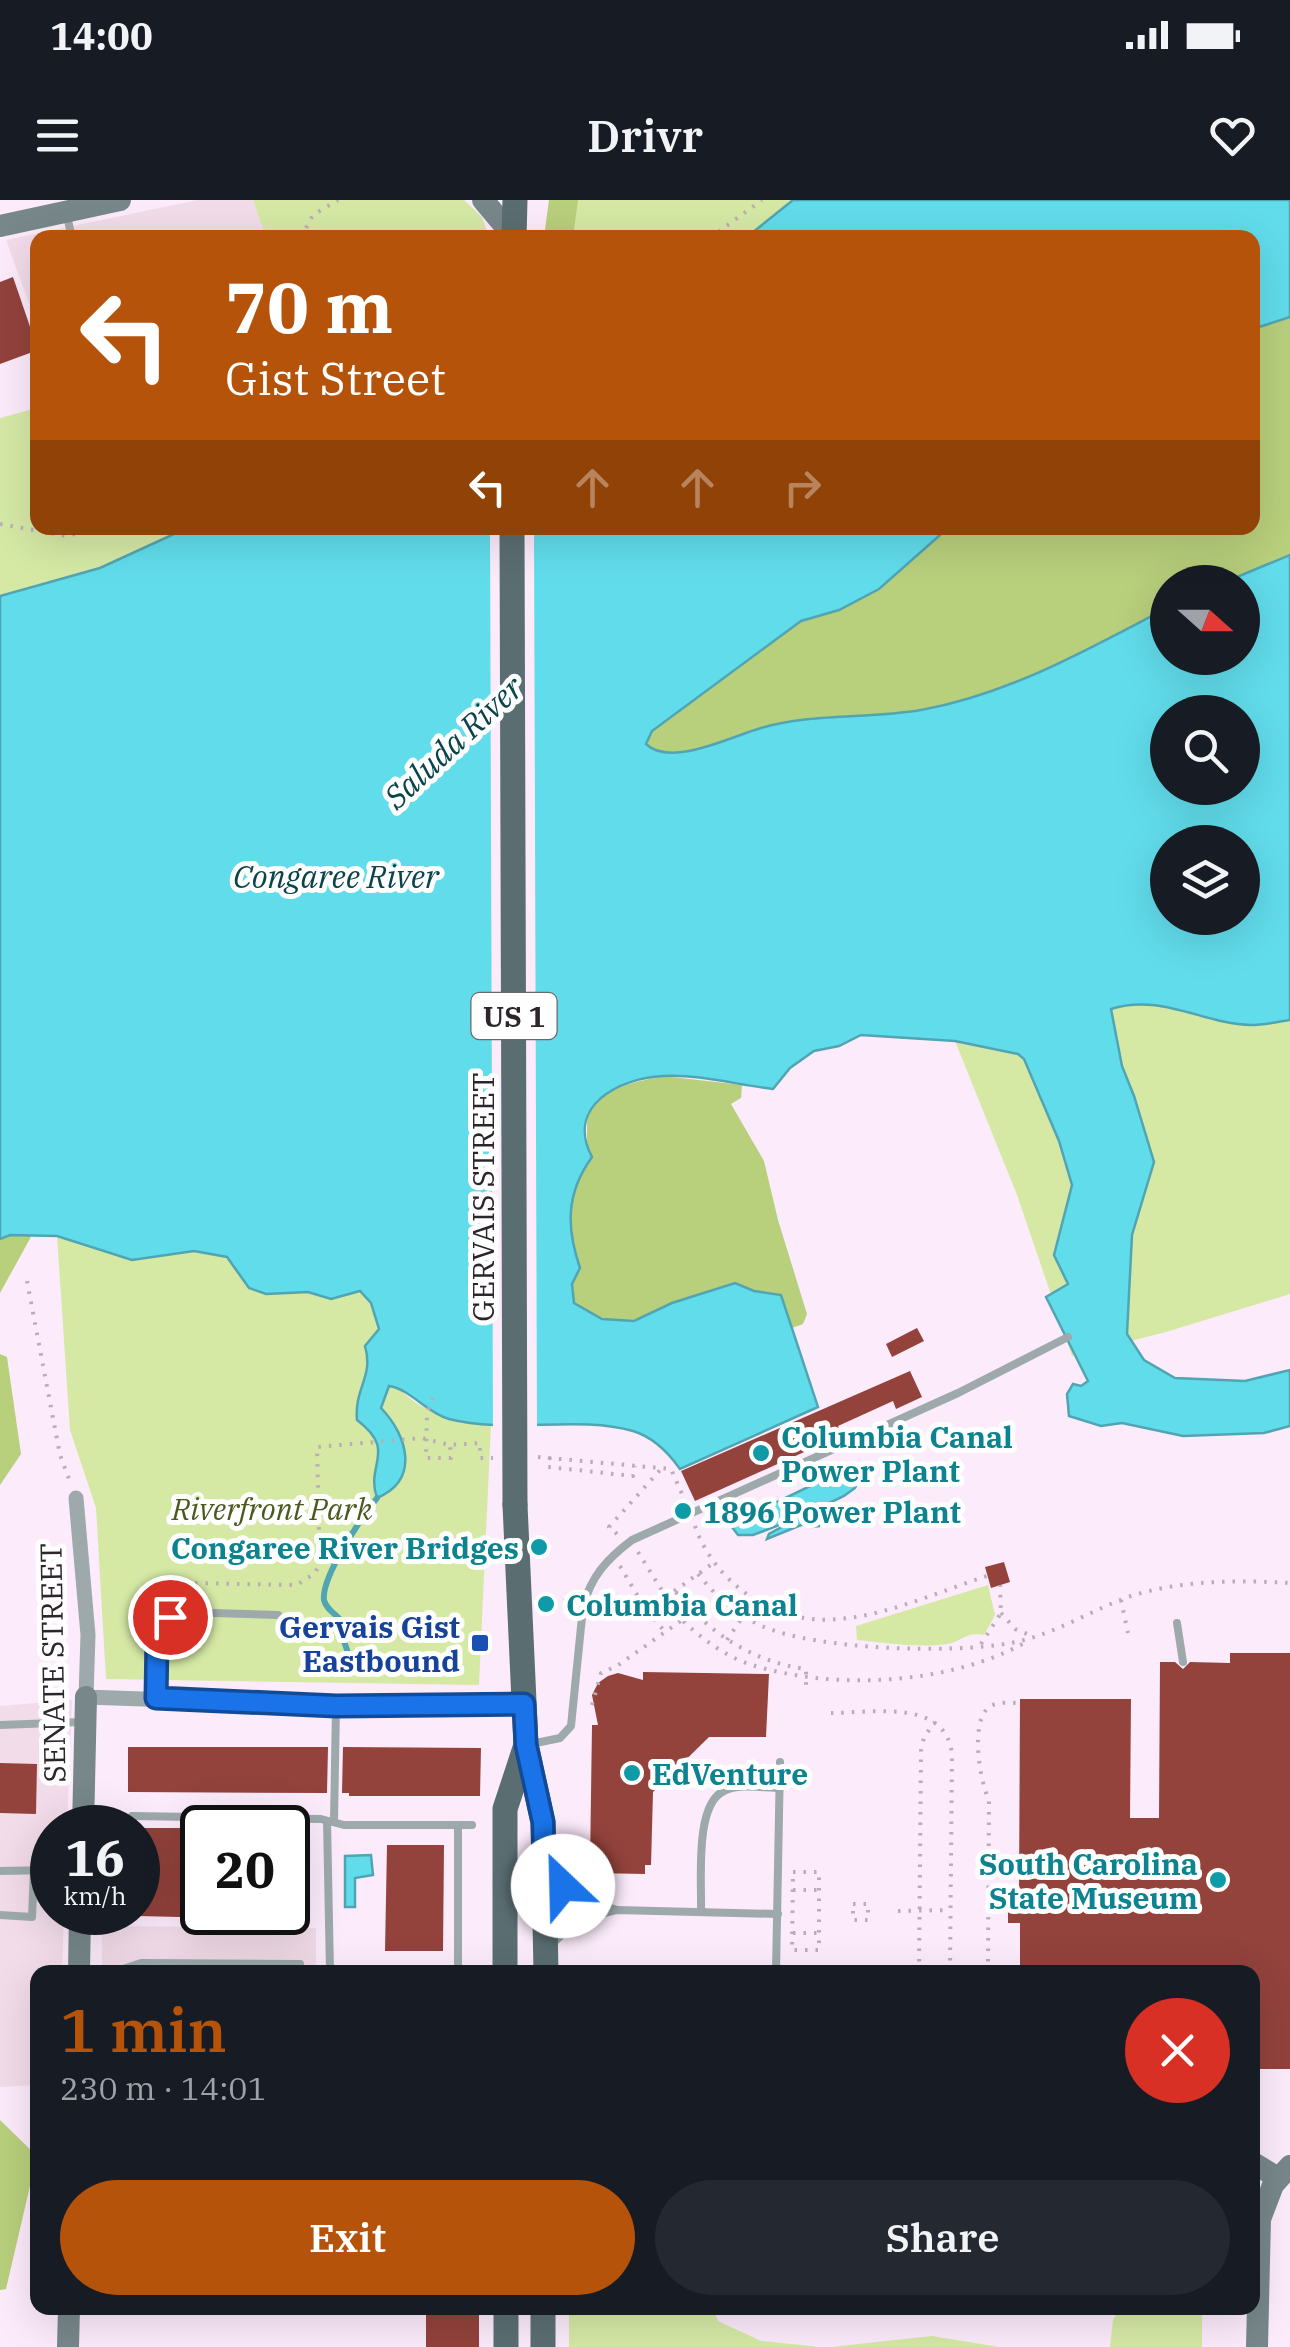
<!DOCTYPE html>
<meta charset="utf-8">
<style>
:root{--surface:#171b24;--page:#242831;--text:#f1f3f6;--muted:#9ea1a6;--accent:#b45309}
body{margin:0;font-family:"IBM Plex Serif",serif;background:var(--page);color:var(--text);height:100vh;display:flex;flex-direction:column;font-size:38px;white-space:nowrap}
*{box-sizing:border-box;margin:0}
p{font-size:32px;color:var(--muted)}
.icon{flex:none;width:55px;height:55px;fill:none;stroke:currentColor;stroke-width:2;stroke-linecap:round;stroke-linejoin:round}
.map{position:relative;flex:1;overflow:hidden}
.panel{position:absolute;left:30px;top:1765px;width:1230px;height:350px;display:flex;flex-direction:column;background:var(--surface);border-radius:20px;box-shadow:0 10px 40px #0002}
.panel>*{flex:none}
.top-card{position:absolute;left:30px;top:30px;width:1230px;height:305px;border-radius:20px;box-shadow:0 10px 40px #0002;background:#b45309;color:#fff;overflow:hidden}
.needle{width:65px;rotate:111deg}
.tools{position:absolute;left:1150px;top:365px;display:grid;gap:20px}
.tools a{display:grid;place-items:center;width:110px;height:110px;border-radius:50%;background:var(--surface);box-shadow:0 10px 40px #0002;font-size:50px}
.speed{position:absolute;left:30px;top:1605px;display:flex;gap:20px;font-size:50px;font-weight:700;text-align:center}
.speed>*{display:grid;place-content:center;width:130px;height:130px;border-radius:50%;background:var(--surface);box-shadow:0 10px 40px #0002;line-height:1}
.speed small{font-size:25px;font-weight:400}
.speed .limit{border:5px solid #111;border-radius:15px;background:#fff;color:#111}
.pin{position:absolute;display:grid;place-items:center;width:85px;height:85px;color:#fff;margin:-42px;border:5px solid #fff;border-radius:50%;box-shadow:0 2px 10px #0007}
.me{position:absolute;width:110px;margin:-55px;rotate:336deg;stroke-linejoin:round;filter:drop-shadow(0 0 8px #0008)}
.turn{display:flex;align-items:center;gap:35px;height:210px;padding:0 30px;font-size:45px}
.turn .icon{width:130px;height:130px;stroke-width:2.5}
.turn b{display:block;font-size:70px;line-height:85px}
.lanes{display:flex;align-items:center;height:95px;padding:0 30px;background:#0003;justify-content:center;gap:50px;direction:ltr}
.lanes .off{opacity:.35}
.round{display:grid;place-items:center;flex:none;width:105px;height:105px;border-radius:52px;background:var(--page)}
.overview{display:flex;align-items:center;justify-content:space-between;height:170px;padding:0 30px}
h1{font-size:60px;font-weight:600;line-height:75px;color:var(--accent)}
.button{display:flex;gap:20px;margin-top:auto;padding:20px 30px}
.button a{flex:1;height:115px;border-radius:60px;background:var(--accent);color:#fff;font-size:40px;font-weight:600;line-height:115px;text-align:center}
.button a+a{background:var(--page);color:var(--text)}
.status{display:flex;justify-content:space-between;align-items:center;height:70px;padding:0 50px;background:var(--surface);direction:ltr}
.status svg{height:28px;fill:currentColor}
header{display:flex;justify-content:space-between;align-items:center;height:130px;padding:0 30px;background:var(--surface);font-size:45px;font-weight:600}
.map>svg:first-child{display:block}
.commercial{fill:#f2dce9}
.green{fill:#d5e9a5}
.forest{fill:#b8cf7c}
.water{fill:#61dceb;stroke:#51a5b2;stroke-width:2.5;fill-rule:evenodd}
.pier{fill:#fcebfb}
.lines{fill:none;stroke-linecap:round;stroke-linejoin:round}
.stream{stroke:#51a5b2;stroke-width:6}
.building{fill:#93423c}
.path{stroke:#baacb9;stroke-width:4;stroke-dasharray:2.5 8;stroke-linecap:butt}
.lane{stroke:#9ea9ac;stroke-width:8}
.street{stroke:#9ea9ac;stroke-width:15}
.secondary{stroke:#77878a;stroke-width:22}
.primary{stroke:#5a6e72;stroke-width:25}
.primary-bridge{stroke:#5a6e72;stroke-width:25}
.route-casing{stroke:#114b97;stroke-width:25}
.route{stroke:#1a73e8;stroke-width:18}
.culture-dot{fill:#0f9aa8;stroke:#fefefe;stroke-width:4}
.transit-dot{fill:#1a4fb4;stroke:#fefefe;stroke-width:4}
.labels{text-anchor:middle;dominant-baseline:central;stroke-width:10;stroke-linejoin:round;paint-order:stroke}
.shield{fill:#fefefe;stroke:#6b676b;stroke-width:2.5}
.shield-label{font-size:28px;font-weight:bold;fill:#2c262c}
.street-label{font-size:30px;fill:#2c262c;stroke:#fefefe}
.culture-label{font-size:30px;font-weight:bold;fill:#0d838f;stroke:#fefefe;text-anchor:start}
.park-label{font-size:30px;font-style:italic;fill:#4b591f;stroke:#fefefe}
.transit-label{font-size:30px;font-weight:bold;fill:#164399;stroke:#fefefe;text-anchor:end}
.water-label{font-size:32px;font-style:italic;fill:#0a444a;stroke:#fefefe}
</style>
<div class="status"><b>14:00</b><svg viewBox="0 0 49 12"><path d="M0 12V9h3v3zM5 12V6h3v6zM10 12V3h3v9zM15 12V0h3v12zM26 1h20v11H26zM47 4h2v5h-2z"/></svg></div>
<header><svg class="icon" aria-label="menu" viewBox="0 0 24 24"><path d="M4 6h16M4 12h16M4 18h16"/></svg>Drivr<svg class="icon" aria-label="heart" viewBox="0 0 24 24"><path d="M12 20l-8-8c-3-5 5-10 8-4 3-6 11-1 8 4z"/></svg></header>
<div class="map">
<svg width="1290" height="2147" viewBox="0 0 1290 2147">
<rect width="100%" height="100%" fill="#fcebfb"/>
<g class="commercial">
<path d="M198,0H253L266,37L38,38L37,125L6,40Z"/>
<path d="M72,1500L67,1627L52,1628V1712L64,1713L62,1772H38L37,1885L0,1887V1506Z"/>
<path d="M102,1726L316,1728V1772H102Z"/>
</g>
<g class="green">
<path d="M253,0H464L482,17L489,37H266Z"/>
<path d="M564,0H793L747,37L560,38Z"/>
<path d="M37,208L38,328H187L100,368L0,396V218Z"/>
<path d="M1130,804L1176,808L1248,825L1290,820V1094L1166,1132L1072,1156L1017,995L955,841L1019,854L1073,818Z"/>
<path d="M57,1036L132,1060L194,1051L228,1057L249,1088L266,1094L308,1092L331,1099L360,1091L371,1103L395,1186L416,1203L445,1218L491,1225L479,1485L106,1479L96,1308L70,1230Z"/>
<path d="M988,1385L995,1415L984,1435C966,1431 961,1442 947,1444C917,1448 887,1443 857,1440L856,1426Z"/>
<path d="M569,2108H713L718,2121L761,2141L820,2147H569Z"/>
<path d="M1119,2108H1202V2147H1110L1113,2120Z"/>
<path d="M932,2136L999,2147H831Z"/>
</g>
<g class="forest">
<path d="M549,0H578L573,37H544Z"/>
<path d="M1290,117V355L1225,382H1168L1167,408C1088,449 1010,494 921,510C870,518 819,517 768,526C736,532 673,570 646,543L652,531L801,421L839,410L879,389L948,328H1252L1253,129Z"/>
<path d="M663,876L742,885L741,898L731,904L764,961L778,1020L807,1114L803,1124L792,1128L781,1095L754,1091L735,1083L672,1103L634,1121L602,1119L574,1103L570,1022L575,981L592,957C586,946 587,938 587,925C589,888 633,883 663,876Z"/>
<path d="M9,1034L32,1035L0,1093V1039Z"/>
<path d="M0,1154L7,1157L21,1254L0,1285Z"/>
<path d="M0,1920L37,1956L6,2089L0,2090Z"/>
</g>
<g class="water">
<path d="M793,0H1290V117L1253,129L1252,38L747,37Z"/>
<path d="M187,328H948L879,389L839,410L801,421L652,531L646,544C671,568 732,536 761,528C813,513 869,519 921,510C1010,494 1088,449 1167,408L1168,458H1242V382H1225L1290,355V820C1277,822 1263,825 1251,825C1203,824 1161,793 1111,809L1122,866L1134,896L1154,962L1132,1035L1127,1134L1144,1160L1175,1178L1245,1181L1290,1170V1226L1264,1233L1183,1236L1122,1223L1101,1226L1069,1216L1067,1194L1073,1184L1081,1186L1088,1181L1046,1097L1068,1084L1054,1055L1072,985L1059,941L1024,859L1018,854L955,841L861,835L839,846L814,851L790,868L773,889C738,885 699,874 663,876C619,878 565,906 592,957C566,993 566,1027 580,1068L572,1084L574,1103L602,1119L634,1121L672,1103L735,1083L754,1091L781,1095L818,1207L680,1269C668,1252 653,1237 633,1231C578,1215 508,1234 449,1219C427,1213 410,1189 389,1186L381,1208C408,1236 420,1280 377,1298C365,1264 398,1251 357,1220C354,1188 374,1177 365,1146L379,1129L371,1103L360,1091L331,1099L308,1092L266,1094L249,1088L227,1057L194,1051L132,1060L57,1036L10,1035L0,1039V396L100,368ZM1168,512H1242V588H1168ZM1168,642H1242V718H1168Z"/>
<path d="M854,1265L860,1277L855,1288L844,1296L800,1317L817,1315L824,1306L829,1308L819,1326L812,1327L806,1323L767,1339L769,1334L800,1317L753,1335H738L732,1327L733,1323Z"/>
<path d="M371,1655L373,1675L355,1678V1707H345V1656Z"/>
</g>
<path class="pier" d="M490,328H534L537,1231L493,1230Z"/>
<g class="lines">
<path class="stream" d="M348,1453L343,1438L344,1424C338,1415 326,1410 324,1400C321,1377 362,1317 377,1298"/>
</g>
<g class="building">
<path d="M13,77L38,150L0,164V82Z"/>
<path d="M917,1128L924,1141L892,1157L886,1144Z"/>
<path d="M910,1171L922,1197L896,1209L893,1201L838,1226L842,1235L695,1301L681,1271Z"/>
<path d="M1004,1362L1010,1382L991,1388L985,1367Z"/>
<path d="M1230,1453H1290V1869H1254L1252,1772H1020V1723H1008V1695H1019L1020,1499H1131L1130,1618H1159L1160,1462H1175L1183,1469L1190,1462L1230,1463Z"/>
<path d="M643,1472L769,1474L766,1537H709L653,1592L651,1665H645V1674L593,1673V1665H590L592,1525H598L592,1495L598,1483L608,1476L618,1473L643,1480Z"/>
<path d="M128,1547H328L327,1593L128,1592Z"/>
<path d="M343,1547L481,1548L480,1596H349V1593H342Z"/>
<path d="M0,1563L37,1564L36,1614L0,1613Z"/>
<path d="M288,1627H303L302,1715H288Z"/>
<path d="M138,1628H182L180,1717L138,1716Z"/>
<path d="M387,1645H444L443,1751H385Z"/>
<rect x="426" y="2108" width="53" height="39"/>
</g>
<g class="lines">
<g class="path">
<path d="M309,38L306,28L313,15L338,0"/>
<path d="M710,38L762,0"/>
<path d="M0,324L67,336L99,328"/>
<path d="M27,1081L60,1255L71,1284"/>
<path d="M433,1198L427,1212L426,1258H451L450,1245"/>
<path d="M538,1257L671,1269L686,1303"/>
<path d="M550,1257L548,1267L633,1276L635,1266"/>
<path d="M695,1326C715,1384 776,1426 839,1419C889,1415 940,1391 987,1376"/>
<path d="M617,1334L609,1327L661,1269"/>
<path d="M638,1352L666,1397L712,1364"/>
<path d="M620,1366L643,1405L665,1432"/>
<path d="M698,1374C716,1396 735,1414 762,1426C817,1450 952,1454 1011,1443C1054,1435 1091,1410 1131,1396C1181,1380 1239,1380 1290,1383"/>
<path d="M676,1392C709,1433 753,1462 806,1469V1489"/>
<path d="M189,1398V1383L297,1385L315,1373L319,1365V1331L317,1247L422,1238L450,1245L480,1243V1258H493"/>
<path d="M542,1400L572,1401"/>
<path d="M1121,1400L1128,1433"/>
<path d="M668,1407C692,1430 717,1453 749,1464C832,1491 950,1485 1026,1442"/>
<path d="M1001,1413L1015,1429L1032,1436"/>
<path d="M727,1440L754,1400"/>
<path d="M981,1444L1001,1413L1000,1385"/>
<path d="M592,1505L601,1473L617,1466L682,1420"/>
<path d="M831,1513C871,1513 946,1498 952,1554L950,1772"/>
<path d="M793,1672H819V1750H792Z"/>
<path d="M793,1690H819"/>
<rect x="853" y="1704" width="15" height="16"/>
<path d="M898,1711L949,1710"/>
<path d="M988,1711H1008"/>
<path d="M793,1733H819"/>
<path d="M919,1772L921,1551L924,1537L935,1522"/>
<path d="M988,1772L989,1600C980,1582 970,1524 988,1508C996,1501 1008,1503 1019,1503"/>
</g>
<g class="lane">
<path d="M67,16L72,38"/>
<path d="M1177,1423L1183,1462"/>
<path d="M157,1497C157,1467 148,1427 180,1412L278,1415"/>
<path d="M0,1525L81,1522"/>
<path d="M531,1544L560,1538L571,1526L583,1407C591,1376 607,1359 632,1340L958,1193L1068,1137"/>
<path d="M132,1616L321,1619L344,1625H472"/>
<path d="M327,1621L330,1772"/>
<path d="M334,1622L336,1506"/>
<path d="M0,1671L52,1670"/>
<path d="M552,1674C568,1695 593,1702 617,1710"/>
<path d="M204,1712V1720"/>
<path d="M701,1712C702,1683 694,1604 724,1591C739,1583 763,1588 780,1588"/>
<path d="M0,1715L32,1717L34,1669"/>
<path d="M553,1743L569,1728L586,1718L617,1710L778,1714"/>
<path d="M84,1770H120L141,1763L300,1764V1772"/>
<path d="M458,1772V1625"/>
<path d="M776,1772L780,1562"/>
</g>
<path class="street" d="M76,1298L88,1435L86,1497L336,1506L524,1504"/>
<g class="secondary">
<path d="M483,0L514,37"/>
<path d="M0,26L120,0"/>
<path d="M83,1628L86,1497"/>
<path d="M79,1772L80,1712"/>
<path d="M1252,1962L1278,1978"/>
<path d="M68,2147L69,2108"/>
<path d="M1257,2147L1260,2019L1273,1985L1290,1966"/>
</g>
<g class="primary">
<path d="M514,38L515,0"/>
<path d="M515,1305L526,1545L543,1622L546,1772"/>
<path d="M505,1772V1609L526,1545"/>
<path d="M506,2147V2108"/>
<path d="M543,2147V2108"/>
</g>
<path class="primary-bridge" d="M512,328L515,1305"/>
</g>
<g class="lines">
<defs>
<path id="route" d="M170,1417L157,1439L156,1498L336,1506L524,1504L526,1545L543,1622L544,1662L563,1686"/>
</defs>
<use href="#route" class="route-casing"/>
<use href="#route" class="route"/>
</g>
<g class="culture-dot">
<circle cx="761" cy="1253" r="10"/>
<circle cx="683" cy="1311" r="10"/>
<circle cx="539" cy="1347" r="10"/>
<circle cx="546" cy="1404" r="10"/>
<circle cx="632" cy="1573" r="10"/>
<circle cx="1218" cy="1680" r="10"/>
</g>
<rect class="transit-dot" x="470" y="1433" width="20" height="20" rx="5"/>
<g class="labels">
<rect class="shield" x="471.5" y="793" width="85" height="46" rx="8"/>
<g class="shield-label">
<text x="514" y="816">US 1</text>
</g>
<g class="street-label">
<text transform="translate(482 997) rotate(-90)">GERVAIS STREET</text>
<text transform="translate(52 1463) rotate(-91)">SENATE STREET</text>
</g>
<g class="culture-label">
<text x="781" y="1236">Columbia Canal<tspan x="781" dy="34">Power Plant</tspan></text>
<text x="703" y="1311">1896 Power Plant</text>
<text x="519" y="1347" text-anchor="end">Congaree River Bridges</text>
<text x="566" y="1404">Columbia Canal</text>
<text x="652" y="1573">EdVenture</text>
<text x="1198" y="1663" text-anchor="end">South Carolina<tspan x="1198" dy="34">State Museum</tspan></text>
</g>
<g class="park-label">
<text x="272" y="1308">Riverfront Park</text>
</g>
<g class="transit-label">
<text x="460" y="1426">Gervais Gist<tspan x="460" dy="34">Eastbound</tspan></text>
</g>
<g class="water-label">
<text transform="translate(453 542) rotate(-43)">Saluda River</text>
<text x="336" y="676">Congaree River</text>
</g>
</g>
</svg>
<div class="tools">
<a><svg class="needle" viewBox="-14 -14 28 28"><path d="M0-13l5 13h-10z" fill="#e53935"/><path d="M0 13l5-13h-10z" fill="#9ea1a6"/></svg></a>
<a><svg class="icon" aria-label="search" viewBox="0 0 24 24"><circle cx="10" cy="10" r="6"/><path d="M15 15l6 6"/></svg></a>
<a><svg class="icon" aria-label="layers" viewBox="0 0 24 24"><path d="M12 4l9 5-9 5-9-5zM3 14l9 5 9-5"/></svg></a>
</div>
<div class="speed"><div>16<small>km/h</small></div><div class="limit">20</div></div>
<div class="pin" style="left:170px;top:1417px;background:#d93025"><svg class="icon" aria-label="arrive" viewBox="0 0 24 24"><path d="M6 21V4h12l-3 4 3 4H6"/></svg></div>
<svg class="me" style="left:563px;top:1686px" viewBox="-20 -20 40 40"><circle r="19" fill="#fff"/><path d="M0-13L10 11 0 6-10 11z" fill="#1a73e8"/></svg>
<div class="top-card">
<div class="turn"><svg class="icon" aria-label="left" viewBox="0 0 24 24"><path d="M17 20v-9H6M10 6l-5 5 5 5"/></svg><div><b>70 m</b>Gist Street</div></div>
<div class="lanes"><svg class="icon" aria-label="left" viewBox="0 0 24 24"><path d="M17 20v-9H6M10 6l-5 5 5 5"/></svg><svg class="icon off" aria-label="ahead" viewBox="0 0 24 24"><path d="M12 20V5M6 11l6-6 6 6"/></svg><svg class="icon off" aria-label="ahead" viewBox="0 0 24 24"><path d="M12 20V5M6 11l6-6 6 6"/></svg><svg class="icon off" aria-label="right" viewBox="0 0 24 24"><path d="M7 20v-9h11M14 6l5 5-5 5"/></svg></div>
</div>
<section class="panel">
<div class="overview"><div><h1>1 min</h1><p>230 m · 14:01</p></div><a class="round" style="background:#d93025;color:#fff"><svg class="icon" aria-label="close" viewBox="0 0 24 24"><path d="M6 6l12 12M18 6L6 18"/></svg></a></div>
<div class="button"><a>Exit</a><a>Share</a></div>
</section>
</div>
